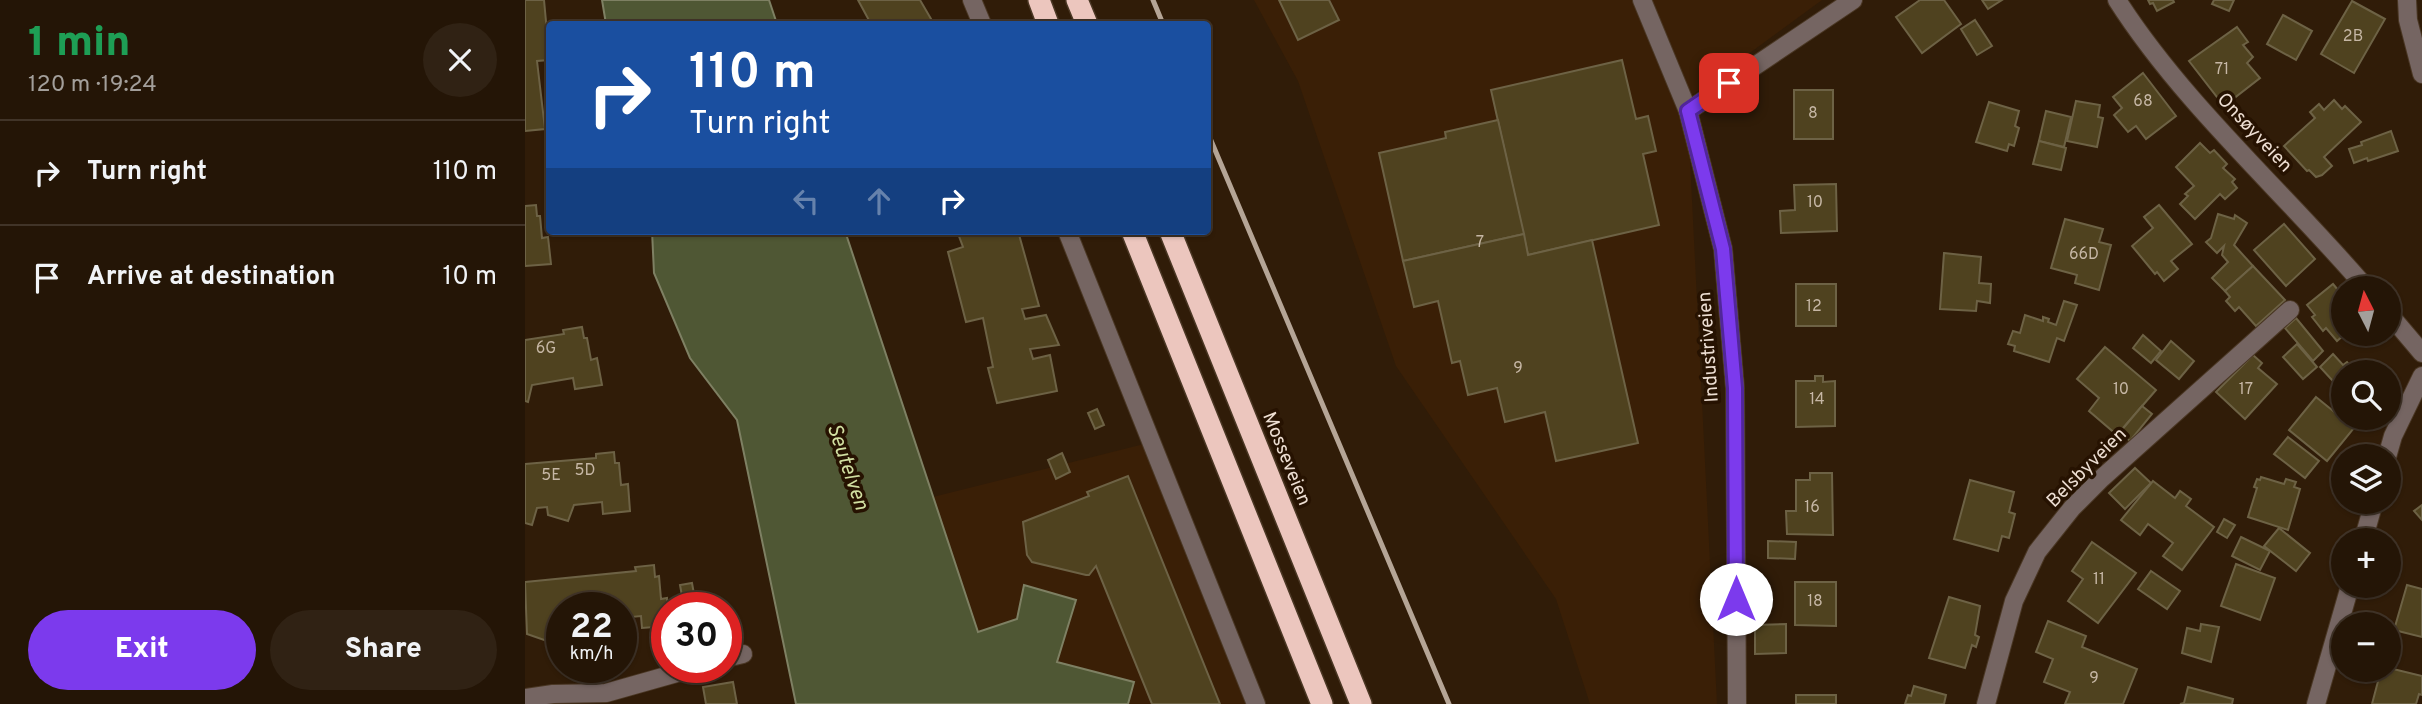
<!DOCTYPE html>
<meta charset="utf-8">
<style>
:root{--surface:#241506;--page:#302214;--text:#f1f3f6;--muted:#a39f9b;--line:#413428;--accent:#7c3aed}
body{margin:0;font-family:Overpass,sans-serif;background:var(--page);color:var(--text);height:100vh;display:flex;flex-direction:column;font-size:26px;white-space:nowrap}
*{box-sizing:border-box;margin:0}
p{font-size:23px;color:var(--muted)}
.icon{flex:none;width:38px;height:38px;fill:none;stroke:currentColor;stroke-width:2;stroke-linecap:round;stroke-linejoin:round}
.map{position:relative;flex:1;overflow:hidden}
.details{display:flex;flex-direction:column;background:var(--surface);width:525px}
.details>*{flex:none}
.banner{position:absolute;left:21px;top:21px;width:665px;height:214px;border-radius:7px;box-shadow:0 2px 5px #0004,0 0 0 2px var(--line);background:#1a4fa0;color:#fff;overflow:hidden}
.needle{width:46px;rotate:354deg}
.controls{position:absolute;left:1806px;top:276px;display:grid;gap:14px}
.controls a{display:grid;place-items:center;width:70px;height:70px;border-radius:50%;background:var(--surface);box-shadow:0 2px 5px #0004,0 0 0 2px var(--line);font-size:35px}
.speed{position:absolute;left:21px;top:592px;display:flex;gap:14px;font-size:35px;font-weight:700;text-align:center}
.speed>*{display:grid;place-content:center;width:91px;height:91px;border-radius:50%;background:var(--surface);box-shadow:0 2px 5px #0004,0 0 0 2px var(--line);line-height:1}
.speed small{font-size:18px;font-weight:400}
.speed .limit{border:10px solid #d22;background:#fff;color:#111}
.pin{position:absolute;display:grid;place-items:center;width:60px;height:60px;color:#fff;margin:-30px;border-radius:14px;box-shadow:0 4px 10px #0006}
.me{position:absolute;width:77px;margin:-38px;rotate:0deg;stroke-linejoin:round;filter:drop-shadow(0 0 5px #0008)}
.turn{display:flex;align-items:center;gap:24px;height:147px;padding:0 28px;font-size:32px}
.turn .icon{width:91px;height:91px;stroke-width:2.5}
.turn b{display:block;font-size:49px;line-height:60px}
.lanes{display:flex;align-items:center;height:66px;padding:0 28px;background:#0003;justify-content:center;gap:35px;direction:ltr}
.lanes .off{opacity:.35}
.round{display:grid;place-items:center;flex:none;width:74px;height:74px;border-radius:37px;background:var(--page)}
.summary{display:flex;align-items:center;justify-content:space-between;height:119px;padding:0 28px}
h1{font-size:42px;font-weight:800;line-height:52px;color:#1e9e55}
.button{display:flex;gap:14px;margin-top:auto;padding:14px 28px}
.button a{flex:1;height:80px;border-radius:42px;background:var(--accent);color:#fff;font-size:28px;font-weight:800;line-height:80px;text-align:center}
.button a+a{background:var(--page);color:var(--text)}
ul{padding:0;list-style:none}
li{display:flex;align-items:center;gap:21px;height:105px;padding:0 28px;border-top:2px solid var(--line)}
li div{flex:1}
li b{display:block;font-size:26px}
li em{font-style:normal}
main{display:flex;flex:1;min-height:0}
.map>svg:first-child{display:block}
.built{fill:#3a1f06}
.water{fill:#4f5734;stroke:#7e8063;stroke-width:2}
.building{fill:#4f421f;stroke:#6d6245;stroke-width:2}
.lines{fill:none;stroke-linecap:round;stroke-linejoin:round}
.minor-casing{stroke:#4a3724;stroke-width:20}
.highway-casing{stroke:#4a3724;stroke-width:24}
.minor{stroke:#756562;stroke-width:18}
.highway{stroke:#ecc6be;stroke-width:21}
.rail{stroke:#b5a596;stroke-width:5}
.route-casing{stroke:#51269a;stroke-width:18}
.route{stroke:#7c3aed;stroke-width:12}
.labels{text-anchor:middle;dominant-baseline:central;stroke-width:7;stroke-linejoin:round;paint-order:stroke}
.number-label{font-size:16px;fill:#c6b7a5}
.street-label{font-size:19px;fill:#edded2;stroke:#261201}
.water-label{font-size:21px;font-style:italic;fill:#d1dfa1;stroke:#261201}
</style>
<main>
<section class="details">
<div class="summary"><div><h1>1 min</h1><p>120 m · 19:24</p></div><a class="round"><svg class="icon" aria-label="close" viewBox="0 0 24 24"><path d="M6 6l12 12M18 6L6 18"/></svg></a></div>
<ul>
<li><svg class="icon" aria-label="right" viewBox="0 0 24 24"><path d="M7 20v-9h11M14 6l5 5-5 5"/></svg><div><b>Turn right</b></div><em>110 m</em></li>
<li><svg class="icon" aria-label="arrive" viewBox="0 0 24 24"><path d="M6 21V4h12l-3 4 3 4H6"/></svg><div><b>Arrive at destination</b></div><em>10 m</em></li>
</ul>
<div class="button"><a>Exit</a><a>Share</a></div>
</section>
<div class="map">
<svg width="1897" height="704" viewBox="0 0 1897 704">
<rect width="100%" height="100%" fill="#301c08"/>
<g class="built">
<path d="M729,0H1297L1162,99L1192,704H1065L1031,599L871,366L773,81Z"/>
<path d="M619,444L725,704H603L608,682L532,662L499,585L492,619L453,632L408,497Z"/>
</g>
<g class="water">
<path d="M77,0H244L252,24H81Z"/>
<path d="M127,231H320L453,632L492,619L499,585L551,600L532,662L609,682L603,704H271L212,420L165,358L129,273Z"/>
</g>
<g class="building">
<path d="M0,0H19L24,54V60L12,61L20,129L0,131Z"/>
<path d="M333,0H395L409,24H346Z"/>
<path d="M754,0H804L814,20L773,40Z"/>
<path d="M1395,0H1419L1436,24L1397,53L1371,17Z"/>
<path d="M1457,0H1477L1463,9Z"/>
<path d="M1623,0H1648L1649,2L1632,11L1628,3L1625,4Z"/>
<path d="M1689,0H1709L1704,11L1687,4Z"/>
<path d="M1827,1L1860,19L1829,73L1796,54Z"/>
<path d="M1758,15L1787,31L1771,60L1742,44Z"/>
<path d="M1450,20L1467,46L1452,55L1436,29Z"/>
<path d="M1712,27L1723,42L1718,45L1728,57L1722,63L1735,78L1699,106L1664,61Z"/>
<path d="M1097,60L1111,119L1123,116L1131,151L1118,154L1134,225L1003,255L966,90Z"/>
<path d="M1618,73L1651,116L1621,139L1611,126L1603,132L1589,115L1597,108L1588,97Z"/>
<rect x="1269" y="90" width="39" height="49"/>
<path d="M1809,100L1817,109L1820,106L1836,122L1799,157L1807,166L1797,175L1791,177L1784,170L1782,171L1759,146L1790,118L1785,112L1794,104L1799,110Z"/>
<path d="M1551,101L1575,105L1573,117L1578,118L1572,147L1542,141Z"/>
<path d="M1464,102L1494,111L1490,126L1494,128L1489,146L1484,144L1482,151L1451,142Z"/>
<path d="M1521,111L1546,117L1539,147L1514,141Z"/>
<path d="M973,120L999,234L878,261L854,153L921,138L920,132Z"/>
<path d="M1866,131L1873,151L1843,161L1842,158L1829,163L1824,149L1837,145L1836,142Z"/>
<path d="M1514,141L1541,148L1536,170L1508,164Z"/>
<path d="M1675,143L1685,153L1689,150L1702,164L1698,168L1710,179L1707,182L1712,188L1700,199L1695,194L1670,219L1655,204L1663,196L1660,194L1669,186L1651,167Z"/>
<path d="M1311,184L1312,231L1256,233L1255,211L1270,210L1269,185Z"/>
<path d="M11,205L12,216H15L17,238L23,237L26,264L0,266V206Z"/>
<path d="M1634,205L1667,244L1646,261L1653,269L1639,281L1632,272L1630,274L1607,246L1628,228L1619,217Z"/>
<path d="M1693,214L1709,219L1710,215L1722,223L1709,245L1728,266L1700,291L1687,278L1703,262L1697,255L1699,246L1692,253L1681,242L1686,238Z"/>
<path d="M1540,219L1578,229L1574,242L1586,245L1574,290L1550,283L1552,275L1526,268Z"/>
<path d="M1759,224L1790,259L1761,286L1729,250Z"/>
<path d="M432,231H476L477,235L493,231L514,306L497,309L500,319L521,315L534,345L505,349L508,359L525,355L532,391L472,403L463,368L468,367L458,318L441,322L423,252L438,247Z"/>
<path d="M999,234L1003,255L1067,240L1113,443L1031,461L1020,412L980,422L972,388L943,395L935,361L927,363L913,301L889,307L878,261Z"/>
<path d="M1419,253L1456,257L1454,283L1466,284L1465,303L1452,301L1451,311L1415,309Z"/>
<path d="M1728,266L1760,300L1731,326L1714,307L1710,311L1701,301L1705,297L1700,291Z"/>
<rect x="1271" y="284" width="40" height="42"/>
<path d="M1808,284L1818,296L1820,334L1812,341L1801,328L1798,331L1787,317L1790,315L1782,305Z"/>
<path d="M1539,301L1552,305L1539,341L1532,338L1524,362L1489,351L1490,346L1483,344L1488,331L1495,333L1500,315L1518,321V317L1524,319L1523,322L1531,325Z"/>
<path d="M1771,318L1798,351L1788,361L1760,328Z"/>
<path d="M57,327L59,338H62L66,360L72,358L77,385L50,389L48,378L7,385L3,402L0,401V340L39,334L38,330Z"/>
<path d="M1618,335L1636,351L1626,363L1608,348Z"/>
<path d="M1646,341L1669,361L1654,379L1631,360Z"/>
<path d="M1772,344L1792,367L1778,379L1758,357Z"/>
<path d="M1580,347L1631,390L1592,435L1564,411L1574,398L1552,379Z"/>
<path d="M1808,354L1818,365L1822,362L1832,373H1818V392L1795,367Z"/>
<path d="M1728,355L1737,363L1733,368L1752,384L1720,419L1691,392Z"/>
<path d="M1290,376H1298V382L1310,381V426L1271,427V381H1290Z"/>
<path d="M1791,397L1829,428L1802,461L1764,430Z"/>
<path d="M1617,406L1627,414L1605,441L1595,432Z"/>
<path d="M572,409L579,425L570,429L563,413Z"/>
<path d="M1763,437L1794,461L1780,478L1749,454Z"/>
<path d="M89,452L90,463H94L96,485L103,484L105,511L78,514L77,502L49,505L43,521L23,515L22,507L12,508L7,525L0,523V464L71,458V454Z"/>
<path d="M537,453L545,472L531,479L523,460Z"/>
<path d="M1610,468L1626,483L1600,509L1584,493Z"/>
<path d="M1285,473H1307L1308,535L1262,534L1261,511H1271V480H1285Z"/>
<path d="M603,476L695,704H627L571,566L564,575H561L507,562L502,555L498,522L564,496L562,492Z"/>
<path d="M1736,477L1759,484L1761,479L1771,482L1769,487L1775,489L1763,530L1723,517L1732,488L1729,487L1732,479L1735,480Z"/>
<path d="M1445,480L1489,492L1484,512L1490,514L1484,538L1477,536L1473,551L1429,539Z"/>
<path d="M1628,481L1650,498L1655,491L1666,499L1661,506L1689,527L1657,570L1638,556L1648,543L1623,524L1615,535L1596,520Z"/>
<path d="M1897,505V520L1889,511Z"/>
<path d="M1699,519L1710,525L1702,538L1692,532Z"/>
<path d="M1754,528L1785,553L1771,571L1739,546Z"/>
<path d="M1716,537L1745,551L1735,570L1707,556Z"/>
<path d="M1243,541L1271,542L1270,559L1243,558Z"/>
<path d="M1567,542L1611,573L1573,623L1543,601L1558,579L1547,571Z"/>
<path d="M1711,564L1750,578L1735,620L1696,606Z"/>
<path d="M129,565L130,577L134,576L136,599L142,598V626L117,628L116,616L96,618V607H37V623L28,624L22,641L2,634L0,582L111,571L110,567Z"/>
<path d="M1626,571L1655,591L1642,609L1613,589Z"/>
<path d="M1270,582H1311V626L1270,625Z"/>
<path d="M167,583L169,594L157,596L155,585Z"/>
<path d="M1882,585L1897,589V637L1869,630Z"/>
<path d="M1424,597L1455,606L1450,635L1454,637L1451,647L1447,645L1440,668L1404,658Z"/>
<path d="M1523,621L1561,636L1557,647L1612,669L1598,704H1540L1545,692L1519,682L1528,659L1511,652Z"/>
<path d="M1261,624V653L1230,654V625Z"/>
<path d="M1676,624L1694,627L1686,662L1657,653L1662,628L1675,631Z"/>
<path d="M1864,668L1897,676V695L1894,694L1891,704H1847L1856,670H1864Z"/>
<path d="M208,682L212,704H181L178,687Z"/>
<path d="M1389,686L1421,695L1419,704H1380L1383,695L1386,696Z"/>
<path d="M1663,687L1708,699L1707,704H1655L1659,703Z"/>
<rect x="1271" y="695" width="40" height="9"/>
</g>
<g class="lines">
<defs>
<g id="minor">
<path d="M447,0L457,24"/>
<path d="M1117,0L1163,111L1198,249L1210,388L1212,704"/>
<path d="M1592,0C1659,105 1761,194 1842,289"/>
<path d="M1882,0L1883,20L1897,74"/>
<path d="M1163,111L1328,0"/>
<path d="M542,231L731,704"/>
<path d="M1864,314L1897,353"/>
<path d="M1862,457L1868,436L1897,376"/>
<path d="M1838,541L1849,502"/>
<path d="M167,604V607"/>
<path d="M201,658L218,654"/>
<path d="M0,698L28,694L81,693L173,667"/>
<path d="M1461,704L1489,601L1512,552L1547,508L1577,478L1765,310"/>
<path d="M1791,704L1825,586"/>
</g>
<g id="highway">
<path d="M514,0L523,24"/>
<path d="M552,0L562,24"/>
<path d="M607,231L797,704"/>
<path d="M645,231L836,704"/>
</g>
</defs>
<use href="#minor" class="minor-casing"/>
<use href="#highway" class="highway-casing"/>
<use href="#minor" class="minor"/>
<use href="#highway" class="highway"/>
<g class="rail">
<path d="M628,0L638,24"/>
<path d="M682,131L924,704"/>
</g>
</g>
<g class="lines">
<defs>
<path id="route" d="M1204,83L1163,111L1198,249L1210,388L1211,599"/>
</defs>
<use href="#route" class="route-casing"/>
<use href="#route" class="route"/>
</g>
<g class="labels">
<g class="number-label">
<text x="1828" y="37">2B</text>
<text x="1697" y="70">71</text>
<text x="1618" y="102">68</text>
<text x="1288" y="114">8</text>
<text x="1290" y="203">10</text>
<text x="955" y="243">7</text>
<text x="1559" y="255">66D</text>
<text x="1289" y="307">12</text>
<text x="21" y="349">6G</text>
<text x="993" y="369">9</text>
<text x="1596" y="390">10</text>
<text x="1721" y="390">17</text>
<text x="1292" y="400">14</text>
<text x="60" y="471">5D</text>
<text x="26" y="476">5E</text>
<text x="1287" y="508">16</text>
<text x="1574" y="580">11</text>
<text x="1290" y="602">18</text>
<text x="1569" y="679">9</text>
</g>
<g class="street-label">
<text transform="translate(1729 133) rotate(47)">Onsøyveien</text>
<text transform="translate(1184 347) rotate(-94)">Industriveien</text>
<text transform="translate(761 459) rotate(68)">Mosseveien</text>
<text transform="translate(1562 468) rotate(-45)">Belsbyveien</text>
</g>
<g class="water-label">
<text transform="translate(322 467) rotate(71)">Seutelven</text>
</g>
</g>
</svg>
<div class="controls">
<a><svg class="needle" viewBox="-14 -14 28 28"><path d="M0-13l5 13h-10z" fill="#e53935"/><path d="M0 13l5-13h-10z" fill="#a39f9b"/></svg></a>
<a><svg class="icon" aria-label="search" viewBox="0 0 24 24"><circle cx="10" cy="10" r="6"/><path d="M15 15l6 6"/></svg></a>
<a><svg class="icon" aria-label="layers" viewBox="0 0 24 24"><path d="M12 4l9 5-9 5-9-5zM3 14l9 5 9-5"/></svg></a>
<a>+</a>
<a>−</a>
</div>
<div class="speed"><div>22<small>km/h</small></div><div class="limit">30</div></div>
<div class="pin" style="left:1204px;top:83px;background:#d93025"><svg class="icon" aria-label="arrive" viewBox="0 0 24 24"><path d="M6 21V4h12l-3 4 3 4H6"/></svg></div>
<svg class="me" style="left:1211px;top:599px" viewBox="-20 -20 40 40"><circle r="19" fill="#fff"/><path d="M0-13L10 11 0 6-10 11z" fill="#7c3aed"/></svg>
<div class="banner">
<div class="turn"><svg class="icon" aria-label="right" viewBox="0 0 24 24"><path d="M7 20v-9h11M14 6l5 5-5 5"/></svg><div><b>110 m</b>Turn right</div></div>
<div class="lanes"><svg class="icon off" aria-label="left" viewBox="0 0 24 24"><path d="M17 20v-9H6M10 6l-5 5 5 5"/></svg><svg class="icon off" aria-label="ahead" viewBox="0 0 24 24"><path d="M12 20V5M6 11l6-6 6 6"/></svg><svg class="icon" aria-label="right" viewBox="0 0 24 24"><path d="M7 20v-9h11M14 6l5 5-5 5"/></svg></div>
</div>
</div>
</main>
